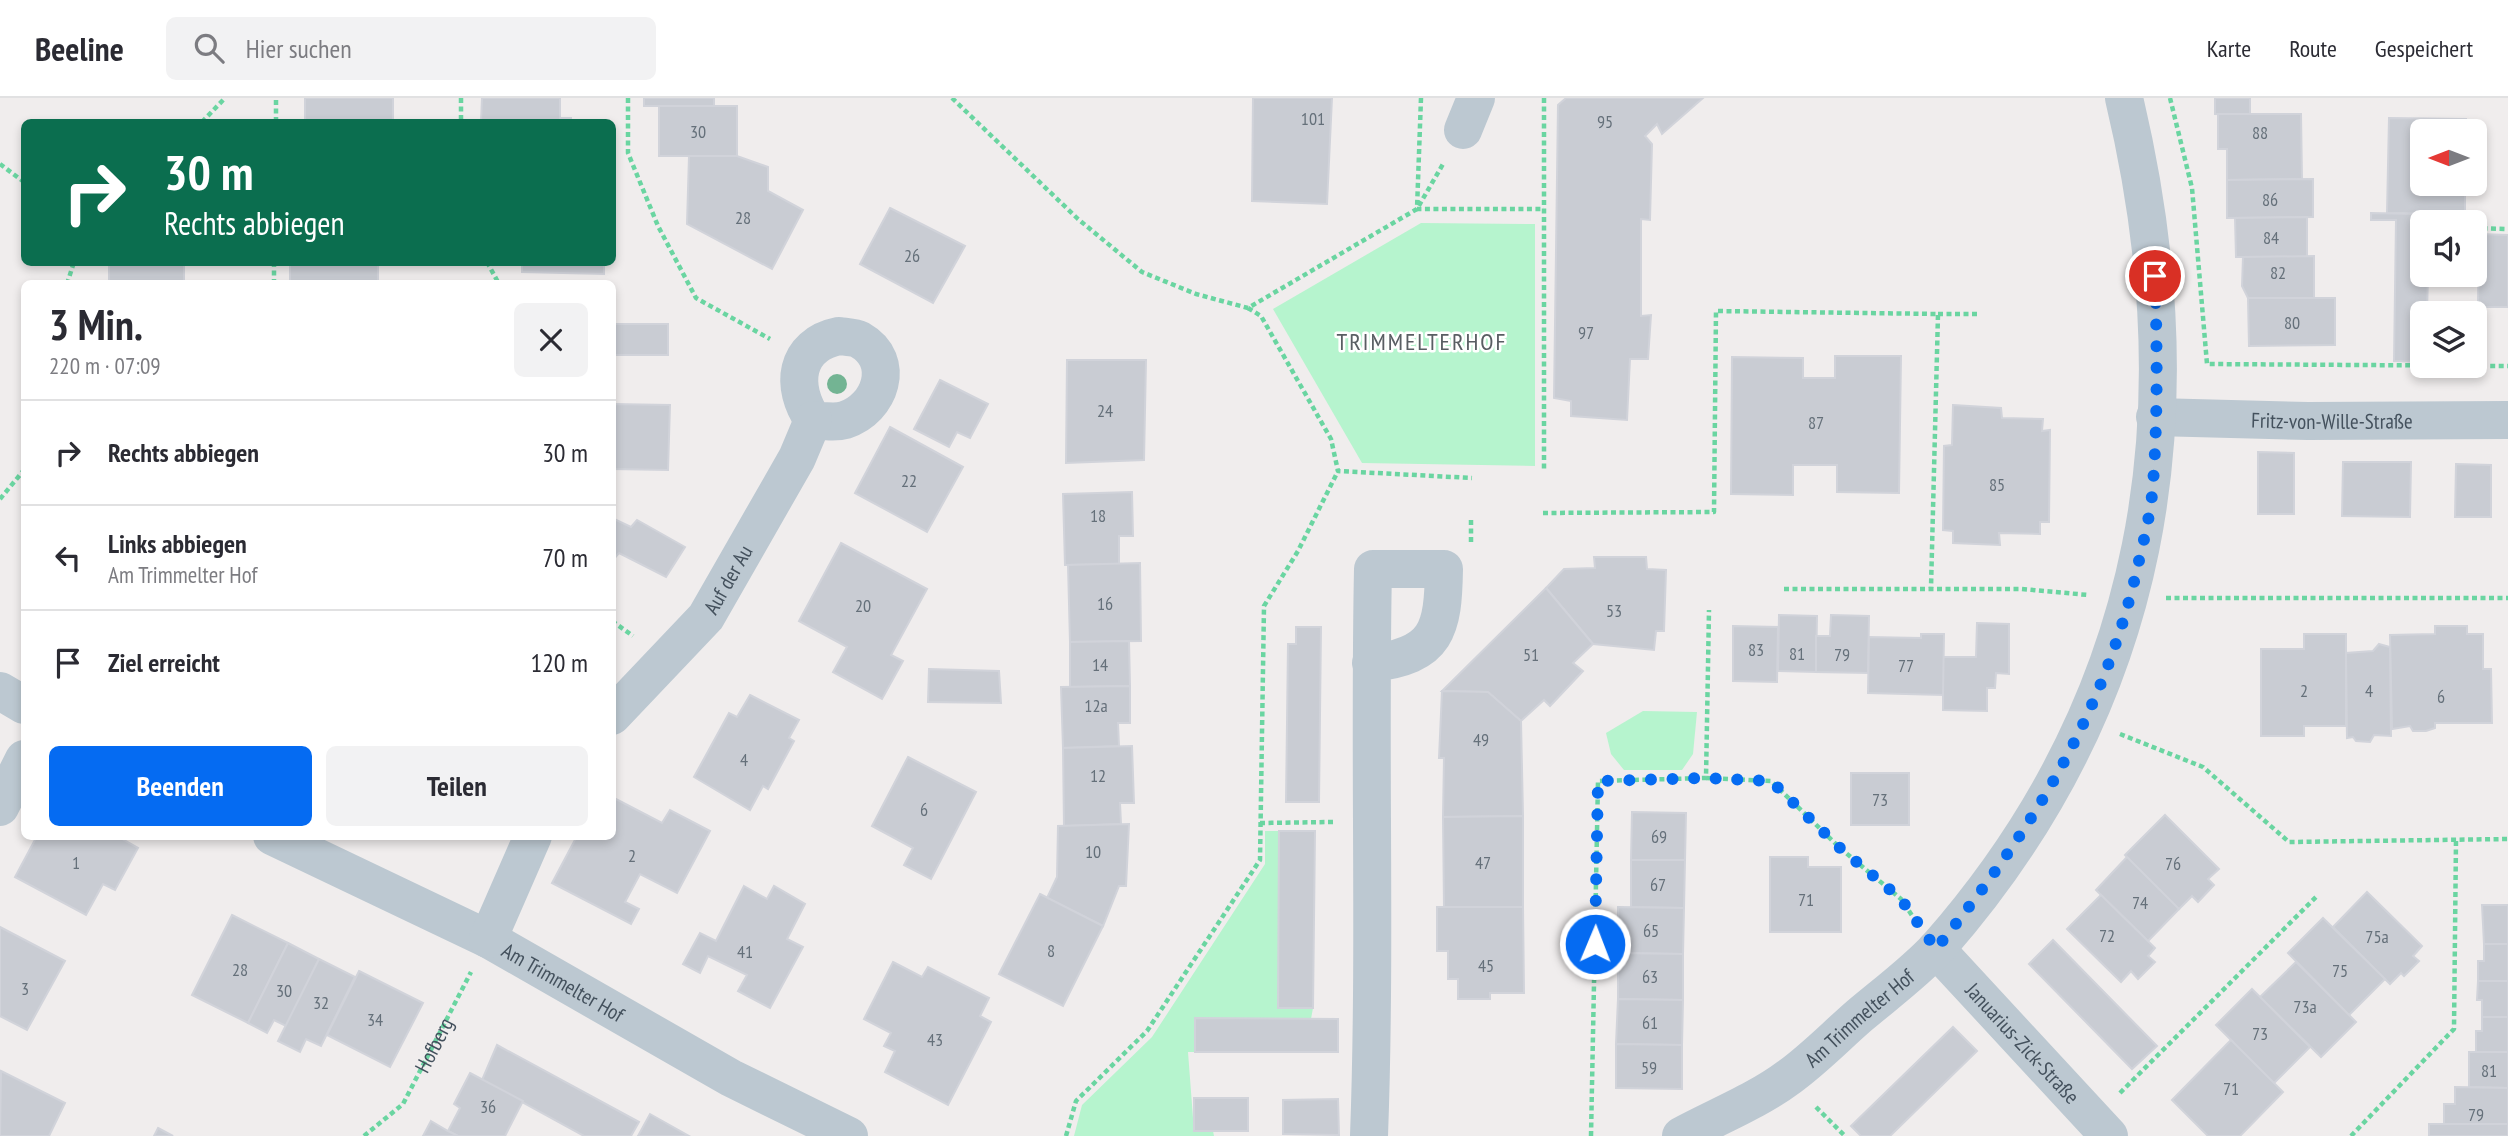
<!DOCTYPE html>
<html lang="de">
<meta charset="utf-8">
<style>
:root{--surface:#fff;--page:#f2f2f3;--text:#2b2b33;--muted:#7c7c81;--line:#e1e1e2;--accent:#056bf2}
body{margin:0;font-family:"PT Sans Narrow",sans-serif;background:var(--page);color:var(--text);height:100vh;display:flex;flex-direction:column;font-size:26px;white-space:nowrap}
*{box-sizing:border-box;margin:0}
p{font-size:23px;color:var(--muted)}
.icon{flex:none;width:38px;height:38px;fill:none;stroke:currentColor;stroke-width:2;stroke-linecap:round;stroke-linejoin:round}
.map{position:relative;flex:1;overflow:hidden}
.drawer{position:absolute;left:21px;top:182px;width:595px;height:560px;display:flex;flex-direction:column;background:var(--surface);border-radius:10px;box-shadow:0 4px 10px #0003}
.drawer>*{flex:none}
.top-card{position:absolute;left:21px;top:21px;width:595px;height:147px;border-radius:10px;box-shadow:0 4px 10px #0003;background:#0b6e4f;color:#fff;overflow:hidden}
.needle{width:46px;rotate:270deg}
.tools{position:absolute;left:2410px;top:21px;display:grid;gap:14px}
.tools a{display:grid;place-items:center;width:77px;height:77px;border-radius:10px;background:var(--surface);box-shadow:0 4px 10px #0003;font-size:35px}
.pin{position:absolute;display:grid;place-items:center;width:60px;height:60px;color:#fff;margin:-30px;border:4px solid #fff;border-radius:50%;box-shadow:0 2px 7px #0007}
.me{position:absolute;width:77px;margin:-38px;rotate:1deg;stroke-linejoin:round;filter:drop-shadow(0 0 5px #0008)}
.turn{display:flex;align-items:center;gap:24px;height:147px;padding:0 28px;font-size:32px}
.turn .icon{width:91px;height:91px;stroke-width:2.5}
.turn b{display:block;font-size:49px;line-height:60px}
.round{display:grid;place-items:center;flex:none;width:74px;height:74px;border-radius:10px;background:var(--page)}
.headline{display:flex;align-items:center;justify-content:space-between;height:119px;padding:0 28px}
h1{font-size:42px;font-weight:800;line-height:52px}
.primary-button{display:flex;gap:14px;margin-top:auto;padding:14px 28px}
.primary-button a{flex:1;height:80px;border-radius:10px;background:var(--accent);color:#fff;font-size:28px;font-weight:800;line-height:80px;text-align:center}
.primary-button a+a{background:var(--page);color:var(--text)}
ul{padding:0;list-style:none}
li{display:flex;align-items:center;gap:21px;height:105px;padding:0 28px;border-top:2px solid var(--line)}
li div{flex:1}
li b{display:block;font-size:26px}
li em{font-style:normal}
header{display:flex;align-items:center;gap:42px;box-sizing:border-box;height:98px;padding:0 35px;background:var(--surface);border-bottom:2px solid var(--line)}
header strong{font-size:33px}
nav{display:flex;gap:38px;margin-inline-start:auto;font-size:24px}
.search{width:490px;height:63px;background:var(--page);display:flex;align-items:center;gap:18px;box-sizing:border-box;padding:0 24px;border-radius:10px;color:var(--muted);font-size:26px}
.map>svg:first-child{display:block}
.green{fill:#b6f4ce}
.building{fill:#c9ccd3;stroke:#d1d3da;stroke-width:2}
.lines{fill:none;stroke-linecap:round;stroke-linejoin:round}
.path{stroke:#6ad5a1;stroke-width:4.5;stroke-dasharray:5 3.5;stroke-linecap:butt}
.minor{stroke:#bcc8d1;stroke-width:38}
.tree{fill:#73b493}
.route{stroke:#056bf2;stroke-width:12;stroke-dasharray:0 21.6}
.labels{text-anchor:middle;dominant-baseline:central;stroke-width:5;stroke-linejoin:round;paint-order:stroke}
.number-label{font-size:18px;fill:#65707a}
.street-label{font-size:21px;fill:#44515d;stroke:#fff}
.quarter-label{font-size:24px;letter-spacing:2px;fill:#595e63;stroke:#fff}
</style>
<header>
<strong>Beeline</strong>
<div class="search"><svg class="icon" aria-label="search" viewBox="0 0 24 24"><circle cx="10" cy="10" r="6"/><path d="M15 15l6 6"/></svg>Hier suchen</div>
<nav><a>Karte</a><a>Route</a><a>Gespeichert</a></nav>
</header>
<div class="map">
<svg width="2508" height="1038" viewBox="0 0 2508 1038">
<rect width="100%" height="100%" fill="#f0eded"/>
<g class="green">
<path d="M1421,125L1535,126V368L1362,365L1273,211Z"/>
<path d="M1643,613L1697,614L1693,656L1682,672H1624L1611,656L1606,635Z"/>
<path d="M1265,733H1279L1278,909L1313,910L1311,921L1195,920V954H1188L1194,1033H1213L1214,1038H1074L1082,1007L1152,939L1265,766Z"/>
</g>
<g class="building">
<rect x="305" y="0" width="88" height="24"/>
<path d="M482,0H560V20H571V24H481Z"/>
<rect x="644" y="0" width="70" height="8"/>
<path d="M1253,0H1332L1327,106L1252,103Z"/>
<path d="M1566,0H1703L1662,36L1657,26L1645,38L1652,46L1650,122L1641,121V218L1651,217L1648,261H1630L1627,322L1571,318V303L1554,300L1558,7Z"/>
<path d="M2215,0H2250V17L2215,16Z"/>
<rect x="659" y="8" width="78" height="50"/>
<path d="M2218,16H2301L2302,81L2227,82V51H2218Z"/>
<path d="M2389,20L2466,21V33H2422V86H2465V116L2387,115Z"/>
<path d="M689,58H737L768,69V93L803,112L772,171L687,126Z"/>
<path d="M2313,81V119L2227,120V82Z"/>
<path d="M890,110L965,148L933,205L860,166Z"/>
<path d="M2371,115L2417,116V121H2429V124H2422V177H2428L2427,215H2422V264L2394,263L2396,122H2371Z"/>
<path d="M2307,119V159H2236L2235,120Z"/>
<path d="M2479,136L2508,137V209H2478Z"/>
<path d="M2314,158V200H2248L2242,188L2243,159Z"/>
<rect x="109" y="164" width="75" height="22"/>
<rect x="290" y="164" width="88" height="22"/>
<path d="M522,164H604V176L522,174Z"/>
<path d="M2248,200H2335V247L2249,248Z"/>
<rect x="612" y="226" width="56" height="31"/>
<path d="M1835,258H1901L1899,395L1837,394V367H1793V397L1731,396L1732,259L1803,260V280H1835Z"/>
<path d="M1067,262H1146L1144,362L1066,365Z"/>
<path d="M940,282L988,306L970,340L957,334L949,349L914,331Z"/>
<path d="M612,306L670,307L668,372L612,371Z"/>
<path d="M1953,307L2001,310L2002,320L2043,321L2042,333L2050,332L2049,424H2040V436L1999,435L2000,447L1953,445V433L1943,432L1944,348L1952,347Z"/>
<path d="M890,329L963,369L927,434L855,395Z"/>
<path d="M2258,354L2294,355V416H2258Z"/>
<path d="M2343,364H2411L2410,419L2342,418Z"/>
<path d="M2456,366L2491,367V419H2455Z"/>
<path d="M1132,394L1133,438H1119V466L1065,467L1063,396Z"/>
<path d="M612,420L631,429L637,422L685,449L666,479L619,455L612,463Z"/>
<rect x="23" y="421" width="1" height="113"/>
<path d="M841,445L927,491L891,557L903,563L882,601L833,574L847,549L799,523Z"/>
<path d="M1594,459H1646L1647,471L1666,472L1664,533H1656L1654,552L1593,546L1546,490L1564,471L1595,470Z"/>
<path d="M1140,465L1141,543L1070,544L1068,467Z"/>
<path d="M1546,490L1593,546L1573,565L1583,573L1550,608L1544,602L1521,623L1488,594L1442,593Z"/>
<path d="M1779,517L1817,518L1816,574L1778,573Z"/>
<path d="M1831,517L1869,518L1868,575L1816,574V538H1830Z"/>
<path d="M1977,525L2009,526V576L1996,575L1995,590H1987V613L1943,612V559H1976Z"/>
<path d="M1733,528L1778,529L1777,584L1733,583Z"/>
<path d="M2435,528H2467V536H2483V571H2491L2492,625H2435V630L2426,633H2413L2410,628L2392,631L2390,537L2435,536Z"/>
<path d="M1296,529H1321L1319,704H1286L1288,546H1296Z"/>
<path d="M1921,536H1944L1943,597L1868,595L1869,539L1921,540Z"/>
<path d="M2304,536H2346V628H2304V638H2261V551H2304Z"/>
<path d="M1129,543L1130,588L1070,589V544Z"/>
<path d="M2379,546L2390,549L2391,638L2374,637L2370,644L2356,643L2353,639L2347,640L2346,555L2373,553Z"/>
<path d="M929,571L999,573L1001,605L928,604Z"/>
<path d="M1130,588V625H1118L1119,648L1063,650L1061,589Z"/>
<path d="M1442,593L1488,594L1521,623L1523,718L1443,719L1444,660H1439Z"/>
<path d="M750,597L799,622L789,640L794,643L768,691L763,688L750,712L694,679L729,615L737,619Z"/>
<path d="M1132,648L1134,705H1120L1121,726L1064,728L1063,650Z"/>
<path d="M908,659L976,694L931,781L904,767L913,750L872,728Z"/>
<rect x="1851" y="675" width="58" height="52"/>
<path d="M612,699L662,725L670,712L710,733L677,795L640,776L625,804L639,811L631,826L552,785L577,738H612Z"/>
<path d="M1632,714L1686,715L1685,762H1631Z"/>
<path d="M2165,717L2219,771L2208,781L2214,787L2198,804L2192,798L2179,811L2125,757Z"/>
<path d="M1523,718V809H1444L1443,719Z"/>
<path d="M1129,726L1126,788H1119L1103,828L1047,800L1057,779L1058,728Z"/>
<path d="M1279,733H1315L1313,910H1278Z"/>
<path d="M37,738H117L138,750L115,792L103,786L86,817L15,779Z"/>
<path d="M1770,759H1808V769H1841V834H1770Z"/>
<path d="M2127,759L2179,811L2148,843L2096,792Z"/>
<path d="M1631,762H1685L1684,810L1631,809Z"/>
<path d="M744,788L767,801L774,788L805,806L787,841L803,849L770,910L738,893L747,877L708,858L700,875L683,866L700,835L716,843Z"/>
<path d="M2367,794L2422,848L2413,858L2419,863L2404,878L2401,875L2390,886L2333,829Z"/>
<path d="M1040,796L1103,828L1063,908L999,876Z"/>
<path d="M2101,797L2155,850L2148,858L2155,864L2138,881L2131,873L2121,884L2067,831Z"/>
<path d="M2482,807H2508V846H2484Z"/>
<path d="M1437,809H1523L1524,895H1490V901H1458V881H1448V853H1437Z"/>
<path d="M1618,809L1684,810L1683,856L1618,855Z"/>
<path d="M232,817L288,845L248,925L192,897Z"/>
<path d="M2323,820L2385,881L2349,917L2288,855Z"/>
<path d="M0,829L65,863L27,932L0,918Z"/>
<path d="M2053,842L2157,948L2132,971L2029,866Z"/>
<path d="M288,845L319,861L286,928L274,922L267,935L248,925Z"/>
<path d="M2484,846H2508V883H2478V863H2484Z"/>
<path d="M1618,855L1683,856V902L1618,901Z"/>
<path d="M319,861L355,879L321,948L306,941L300,954L278,943Z"/>
<path d="M893,864L922,879L928,869L989,900L980,918L991,924L948,1007L885,974L895,953L884,948L891,935L864,921Z"/>
<path d="M2296,864L2356,924L2321,959L2260,899Z"/>
<path d="M359,873L423,905L390,969L327,937Z"/>
<path d="M2478,883H2508V919H2482V902H2477Z"/>
<path d="M2252,891L2310,949L2274,985L2216,927Z"/>
<path d="M1618,901L1683,902L1682,947L1616,946Z"/>
<path d="M2482,919H2508V954H2476V933H2482Z"/>
<path d="M1195,920L1338,921V954H1195Z"/>
<path d="M1953,929L1977,953L1890,1038H1861L1851,1028Z"/>
<path d="M2231,942L2283,994L2240,1038H2208L2172,1002Z"/>
<path d="M1616,946L1682,947V991L1616,990Z"/>
<path d="M497,947L639,1024L631,1038H584L482,982Z"/>
<path d="M2469,954H2508V990L2469,989Z"/>
<path d="M1,973L65,1005L49,1038H0Z"/>
<path d="M470,975L523,1003L505,1038H458L448,1033L460,1010L454,1006Z"/>
<path d="M2455,989L2508,990V1026H2444V1006H2455Z"/>
<rect x="1194" y="1000" width="54" height="33"/>
<path d="M1338,1001L1339,1037L1283,1036V1002Z"/>
<path d="M650,1016L689,1038H638Z"/>
<path d="M431,1023L448,1033L458,1038H423Z"/>
<rect x="2429" y="1026" width="79" height="12"/>
<path d="M158,1030L173,1038H154Z"/>
</g>
<g class="lines">
<g class="path">
<path d="M461,0V24"/>
<path d="M628,0V55L658,128L696,200L770,241"/>
<path d="M952,0L1078,121L1142,174L1196,196L1248,210L1417,111L1443,66"/>
<path d="M1421,0L1417,111H1544"/>
<path d="M1544,0V372"/>
<path d="M2170,0L2192,90L2207,266L2508,268"/>
<path d="M202,24L225,0"/>
<path d="M276,24V0"/>
<path d="M0,66L24,84"/>
<path d="M2474,130L2508,131"/>
<path d="M487,164L499,186"/>
<path d="M67,186L74,164"/>
<path d="M274,186V164"/>
<path d="M1248,210L1261,218L1331,341L1338,373L1472,380"/>
<path d="M1938,216H1980"/>
<path d="M0,401L24,372"/>
<path d="M1543,415L1714,414L1716,213L1938,216L1931,490"/>
<path d="M1471,444V422"/>
<path d="M1784,491H2022L2088,497"/>
<path d="M2166,500H2508"/>
<path d="M612,523L633,538"/>
<path d="M2120,636L2203,669L2289,744L2508,741"/>
<path d="M1706,680L1771,683L1840,750L1901,801L1913,819"/>
<path d="M1260,725L1333,724"/>
<path d="M2120,995L2317,798"/>
<path d="M1816,1009L1845,1038"/>
<path id="s1" d="M364,1038L403,1006L471,874"/>
<path d="M1066,1038L1076,1003L1147,933L1260,762L1264,508L1298,453L1338,373"/>
<path d="M1591,1038L1598,683L1706,680L1709,512"/>
<path d="M2351,1038L2454,931L2456,742"/>
</g>
<g class="minor">
<path d="M1463,32L1476,0"/>
<path d="M839,238C845,239 854,239 860,242C897,263 880,311 845,322C835,325 824,323 813,322C790,289 794,247 839,238Z"/>
<path id="s2" d="M2155,319L2308,323L2508,322"/>
<path d="M0,593L24,607"/>
<path id="s3" d="M612,618L706,519L797,360L813,322"/>
<path d="M0,709L24,661"/>
<path id="s4" d="M272,738L488,841L731,980L849,1038"/>
<path d="M488,841L533,738"/>
<path id="s5" d="M1936,851L2109,1038"/>
<path d="M1369,1038C1376,849 1369,660 1373,471H1444C1443,531 1438,558 1371,565"/>
<path id="s6" d="M1681,1038C1716,1019 1757,1003 1789,979C1814,961 1836,938 1859,918C1885,896 1915,874 1938,849C2155,602 2199,314 2124,0"/>
</g>
</g>
<circle class="tree" cx="837" cy="286" r="10"/>
<g class="lines">
<path class="route" d="M1595,846L1598,683L1706,680L1771,683L1840,750L1901,801L1936,851C2029,735 2099,626 2135,480C2142,449 2151,417 2153,386C2158,317 2157,247 2155,178"/>
</g>
<g class="labels">
<g class="number-label">
<text x="1313" y="20">101</text>
<text x="1605" y="23">95</text>
<text x="698" y="33">30</text>
<text x="2260" y="34">88</text>
<text x="2270" y="101">86</text>
<text x="743" y="119">28</text>
<text x="2271" y="139">84</text>
<text x="912" y="157">26</text>
<text x="2278" y="174">82</text>
<text x="2292" y="224">80</text>
<text x="1586" y="234">97</text>
<text x="1105" y="312">24</text>
<text x="1816" y="324">87</text>
<text x="909" y="382">22</text>
<text x="1997" y="386">85</text>
<text x="1098" y="417">18</text>
<text x="1105" y="505">16</text>
<text x="863" y="507">20</text>
<text x="1614" y="512">53</text>
<text x="1756" y="551">83</text>
<text x="1797" y="555">81</text>
<text x="1531" y="556">51</text>
<text x="1842" y="556">79</text>
<text x="1100" y="566">14</text>
<text x="1906" y="567">77</text>
<text x="2304" y="592">2</text>
<text x="2369" y="592">4</text>
<text x="2441" y="598">6</text>
<text x="1096" y="607">12a</text>
<text x="1481" y="641">49</text>
<text x="744" y="661">4</text>
<text x="1098" y="677">12</text>
<text x="1880" y="701">73</text>
<text x="924" y="711">6</text>
<text x="1659" y="738">69</text>
<text x="1093" y="753">10</text>
<text x="632" y="757">2</text>
<text x="76" y="764">1</text>
<text x="1483" y="764">47</text>
<text x="2173" y="765">76</text>
<text x="1658" y="786">67</text>
<text x="1806" y="801">71</text>
<text x="2140" y="804">74</text>
<text x="1651" y="832">65</text>
<text x="2107" y="837">72</text>
<text x="2377" y="838">75a</text>
<text x="1051" y="852">8</text>
<text x="745" y="853">41</text>
<text x="1486" y="867">45</text>
<text x="240" y="871">28</text>
<text x="2340" y="872">75</text>
<text x="1650" y="878">63</text>
<text x="25" y="890">3</text>
<text x="284" y="892">30</text>
<text x="321" y="904">32</text>
<text x="2305" y="908">73a</text>
<text x="375" y="921">34</text>
<text x="1650" y="924">61</text>
<text x="2260" y="935">73</text>
<text x="935" y="941">43</text>
<text x="1649" y="969">59</text>
<text x="2489" y="972">81</text>
<text x="2231" y="990">71</text>
<text x="488" y="1008">36</text>
<text x="2476" y="1016">79</text>
</g>
<g class="street-label">
<text stroke="none"><textPath href="#s2" startOffset="177">Fritz-von-Wille-Straße</textPath></text>
<text stroke="none"><textPath href="#s3" startOffset="180">Auf der Au</textPath></text>
<text stroke="none"><textPath href="#s4" startOffset="326">Am Trimmelter Hof</textPath></text>
<text stroke="none"><textPath href="#s6" startOffset="215">Am Trimmelter Hof</textPath></text>
<text stroke="none"><textPath href="#s5" startOffset="128">Januarius-Zick-Straße</textPath></text>
<text stroke="none"><textPath href="#s1" startOffset="117">Hofberg</textPath></text>
</g>
<g class="quarter-label">
<text x="1422" y="243">TRIMMELTERHOF</text>
</g>
</g>
</svg>
<div class="tools">
<a><svg class="needle" viewBox="-14 -14 28 28"><path d="M0-13l5 13h-10z" fill="#e53935"/><path d="M0 13l5-13h-10z" fill="#7c7c81"/></svg></a>
<a><svg class="icon" aria-label="sound" viewBox="0 0 24 24"><path d="M4 9h4l5-4v14l-5-4H4zM17 9q2 3 0 6"/></svg></a>
<a><svg class="icon" aria-label="layers" viewBox="0 0 24 24"><path d="M12 4l9 5-9 5-9-5zM3 14l9 5 9-5"/></svg></a>
</div>
<div class="pin" style="left:2155px;top:178px;background:#d93025"><svg class="icon" aria-label="arrive" viewBox="0 0 24 24"><path d="M6 21V4h12l-3 4 3 4H6"/></svg></div>
<svg class="me" style="left:1595px;top:846px" viewBox="-20 -20 40 40"><circle r="17" fill="#056bf2" stroke="#fff" stroke-width="3"/><path d="M0-11L8 9 0 5-8 9z" fill="#fff"/></svg>
<div class="top-card">
<div class="turn"><svg class="icon" aria-label="right" viewBox="0 0 24 24"><path d="M7 20v-9h11M14 6l5 5-5 5"/></svg><div><b>30 m</b>Rechts abbiegen</div></div>
</div>
<section class="drawer">
<div class="headline"><div><h1>3 Min.</h1><p>220 m · 07:09</p></div><a class="round"><svg class="icon" aria-label="close" viewBox="0 0 24 24"><path d="M6 6l12 12M18 6L6 18"/></svg></a></div>
<ul>
<li><svg class="icon" aria-label="right" viewBox="0 0 24 24"><path d="M7 20v-9h11M14 6l5 5-5 5"/></svg><div><b>Rechts abbiegen</b></div><em>30 m</em></li>
<li><svg class="icon" aria-label="left" viewBox="0 0 24 24"><path d="M17 20v-9H6M10 6l-5 5 5 5"/></svg><div><b>Links abbiegen</b><p>Am Trimmelter Hof</p></div><em>70 m</em></li>
<li><svg class="icon" aria-label="arrive" viewBox="0 0 24 24"><path d="M6 21V4h12l-3 4 3 4H6"/></svg><div><b>Ziel erreicht</b></div><em>120 m</em></li>
</ul>
<div class="primary-button"><a>Beenden</a><a>Teilen</a></div>
</section>
</div>
